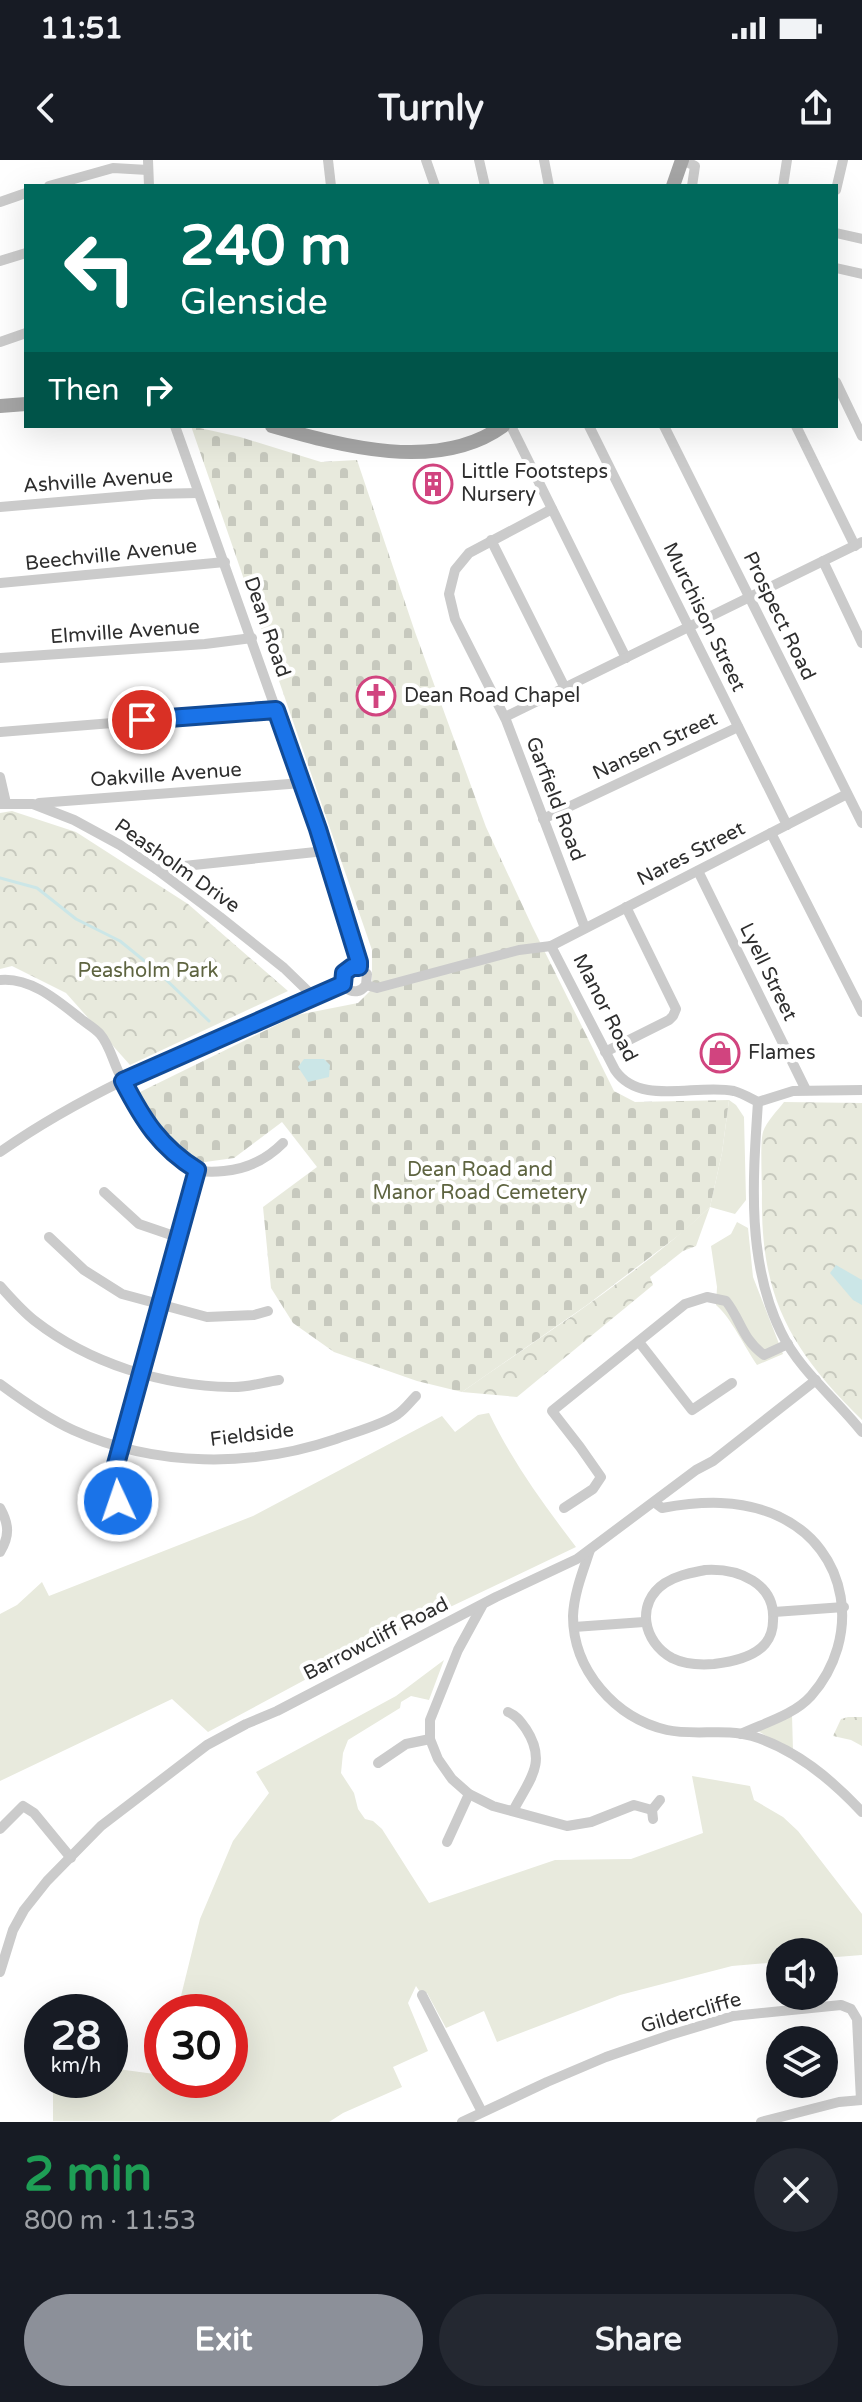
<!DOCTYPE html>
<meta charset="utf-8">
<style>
:root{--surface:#171b24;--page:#242831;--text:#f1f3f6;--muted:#9ea1a6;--accent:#8c9099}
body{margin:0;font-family:"Varela Round",sans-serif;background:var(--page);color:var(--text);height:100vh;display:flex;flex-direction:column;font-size:30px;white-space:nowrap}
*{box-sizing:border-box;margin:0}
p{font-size:26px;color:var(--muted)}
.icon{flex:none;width:44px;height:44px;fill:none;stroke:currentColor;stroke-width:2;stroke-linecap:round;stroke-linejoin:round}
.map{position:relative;height:1962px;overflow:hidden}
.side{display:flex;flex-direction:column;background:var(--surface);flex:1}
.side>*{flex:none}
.banner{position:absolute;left:24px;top:24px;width:814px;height:244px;border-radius:0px;box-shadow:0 8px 32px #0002;background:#00695c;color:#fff;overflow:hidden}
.fabs{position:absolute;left:766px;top:1778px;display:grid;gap:16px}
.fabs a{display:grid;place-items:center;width:72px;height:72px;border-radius:50%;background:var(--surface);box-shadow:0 8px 32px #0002;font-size:40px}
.speed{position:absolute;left:24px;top:1834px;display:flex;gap:16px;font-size:40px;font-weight:700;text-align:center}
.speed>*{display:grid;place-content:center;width:104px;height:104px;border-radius:50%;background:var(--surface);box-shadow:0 8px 32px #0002;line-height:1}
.speed small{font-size:20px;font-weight:400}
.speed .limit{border:12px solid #d22;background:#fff;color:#111}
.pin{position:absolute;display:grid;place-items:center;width:68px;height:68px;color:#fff;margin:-34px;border:4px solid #fff;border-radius:50%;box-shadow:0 2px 8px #0007}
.me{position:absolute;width:88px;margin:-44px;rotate:357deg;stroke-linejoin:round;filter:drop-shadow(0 0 6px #0008)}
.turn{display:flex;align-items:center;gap:28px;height:168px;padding:0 24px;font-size:36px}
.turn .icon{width:104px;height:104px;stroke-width:2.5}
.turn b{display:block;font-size:56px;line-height:68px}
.then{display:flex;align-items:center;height:76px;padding:0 24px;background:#0003;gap:16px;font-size:30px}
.round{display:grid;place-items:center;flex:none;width:84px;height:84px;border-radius:42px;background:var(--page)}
.overview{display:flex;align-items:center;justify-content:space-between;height:136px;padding:0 24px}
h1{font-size:48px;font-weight:800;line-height:60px;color:#1e9e55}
.action{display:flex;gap:16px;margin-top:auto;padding:16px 24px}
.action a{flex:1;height:92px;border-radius:48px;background:var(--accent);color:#fff;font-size:32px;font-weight:800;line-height:92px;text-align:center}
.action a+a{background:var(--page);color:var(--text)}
.status{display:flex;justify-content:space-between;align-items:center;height:56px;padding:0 40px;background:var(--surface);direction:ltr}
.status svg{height:22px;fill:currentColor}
header{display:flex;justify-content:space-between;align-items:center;height:104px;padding:0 24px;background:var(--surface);font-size:36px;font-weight:800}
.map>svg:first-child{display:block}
.green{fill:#e8eadd}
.forest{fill:url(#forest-crowns)}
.cemetery{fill:url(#cemetery-stones)}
.water{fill:#cbe6e7}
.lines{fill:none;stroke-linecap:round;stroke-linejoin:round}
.stream{stroke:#cbe6e7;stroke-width:3}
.minor{stroke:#cbcbcb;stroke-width:10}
.major{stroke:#a6a6a6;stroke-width:14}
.route-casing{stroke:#114b97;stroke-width:20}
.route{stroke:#1a73e8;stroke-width:14}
.labels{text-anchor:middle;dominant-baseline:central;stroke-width:8;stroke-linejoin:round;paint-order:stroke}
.poi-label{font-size:20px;fill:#2e2e2e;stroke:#fff;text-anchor:start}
.street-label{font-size:20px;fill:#2e2e2e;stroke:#fff}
.park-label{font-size:20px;fill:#5e6440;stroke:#fff}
</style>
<div class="status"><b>11:51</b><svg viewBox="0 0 49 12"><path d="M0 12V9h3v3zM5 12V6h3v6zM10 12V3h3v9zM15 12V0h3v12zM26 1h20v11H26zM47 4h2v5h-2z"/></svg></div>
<header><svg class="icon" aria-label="back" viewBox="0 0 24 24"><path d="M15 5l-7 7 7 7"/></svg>Turnly<svg class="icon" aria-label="share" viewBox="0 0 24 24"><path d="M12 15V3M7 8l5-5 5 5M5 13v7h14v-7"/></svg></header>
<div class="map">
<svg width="862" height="1962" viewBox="0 0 862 1962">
<defs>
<pattern id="forest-crowns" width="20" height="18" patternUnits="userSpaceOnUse" patternTransform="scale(2)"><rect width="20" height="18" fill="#e8eadd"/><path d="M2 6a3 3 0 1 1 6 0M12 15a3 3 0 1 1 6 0" fill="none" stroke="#c7c9be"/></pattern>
<pattern id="cemetery-stones" width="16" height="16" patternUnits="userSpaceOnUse" patternTransform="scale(2)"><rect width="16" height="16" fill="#e8eadd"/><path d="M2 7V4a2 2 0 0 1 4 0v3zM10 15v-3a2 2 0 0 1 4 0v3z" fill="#c7c9be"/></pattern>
</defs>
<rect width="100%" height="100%" fill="#fff"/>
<g class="green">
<path d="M729,940L736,945L744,957L746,1040L735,1054L710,1047L722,993Z"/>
<path d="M737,1062L748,1068L753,1117L783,1194L757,1205C744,1186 732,1159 716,1145L717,1127L711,1086L731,1074Z"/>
<path d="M489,1253C512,1301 544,1345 576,1387L366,1487L208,1572L172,1539L0,1621V1454L17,1445L42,1422L49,1436L253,1356L442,1256L455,1272L478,1255Z"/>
<path d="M444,1500L429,1540L411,1536L401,1542L400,1548L348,1580L343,1593L341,1613L354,1633L358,1649L365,1659L373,1661L382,1669L429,1743L555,1700L631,1699L703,1673L692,1616L750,1626L754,1640L783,1657L798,1671L862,1754V1795L824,1798V1792H780V1802L732,1806L620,1835L497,1882L484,1851L446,1868L427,1833L422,1835L416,1826L408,1843L428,1891L393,1907L402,1927L343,1953L329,1962L53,1961V1931L48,1920H110V1908L162,1915V1920H230V1852H178V1848L200,1759L233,1681L269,1633L256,1612L396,1536Z"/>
<path d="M792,1555L793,1591L756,1570Z"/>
</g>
<g class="forest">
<path d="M12,651L76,672L188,744L288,831L130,905L66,833L12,806L0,809V653Z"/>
<path d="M784,942L862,943V1260C790,1189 760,1137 762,1033C762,1020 760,983 763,972C766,962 778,950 784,942Z"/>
<path d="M710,1047L696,1086L683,1091L650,1117L653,1125L517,1237L462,1232C546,1173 635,1117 710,1047Z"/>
<path d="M848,1557H862V1586L851,1580L833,1576L841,1559Z"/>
</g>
<path class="cemetery" d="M191,266L240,277L321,302L357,300L415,472L486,667L532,766L614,931L635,942L729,940L722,993L710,1047L683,1072L587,1145L462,1232L417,1221L334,1192L293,1163L271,1128L263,1047L317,1007L282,962L234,998L198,1003L169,983L138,933L297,855L358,843L372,829V790Z"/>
<g class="water">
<path d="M304,899H324L330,905L329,917L308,922L298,907Z"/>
<path d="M836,1105L862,1120V1145L853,1140L830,1113Z"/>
</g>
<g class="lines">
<path class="stream" d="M0,718L37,728L76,759L120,781L158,812L209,861"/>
<g class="minor">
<path d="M148,0L149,26"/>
<path d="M328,0L331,26"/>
<path d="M426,0L435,26"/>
<path d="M479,0L485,26"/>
<path d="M544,0L549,26"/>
<path d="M683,0L695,6L692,26"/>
<path d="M49,26L113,8L148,10"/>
<path d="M783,26L787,0"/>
<path d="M836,30L843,0"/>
<path d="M0,42L26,33"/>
<path d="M836,73L862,79"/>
<path d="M0,101L26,93"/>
<path d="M836,108L862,114"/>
<path d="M0,182L26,173"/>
<path d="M836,222L862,276"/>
<path d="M175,266L302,623L359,802V807"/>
<path d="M511,266L626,498"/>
<path d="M589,266L787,665"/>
<path d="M664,266L862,663"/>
<path d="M796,266L855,386"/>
<path d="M0,347L153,334L198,333"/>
<path d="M552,349L469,393L455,410L449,434L455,459L506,560L585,768"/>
<path d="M491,380L565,528"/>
<path d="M823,401L862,483"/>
<path d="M0,423L225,402"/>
<path d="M0,498L205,484L252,478"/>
<path d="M505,557L862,382"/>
<path d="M0,572L276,550"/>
<path d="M0,617L6,643"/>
<path d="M39,643L302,623"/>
<path d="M0,644H33L74,660L120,685L156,709L220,757L284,808L314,837"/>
<path d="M543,659L738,567"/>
<path d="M771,673L862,852"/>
<path d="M156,709L325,691"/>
<path d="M698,711L806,930"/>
<path d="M551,786L847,634"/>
<path d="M0,820C31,817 58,841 81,859C87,864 95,868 100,874C109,884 113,901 119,913C133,942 166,1003 199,1011C207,1012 216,1012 224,1011C248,1009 266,1000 283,983"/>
<path d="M366,825L367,814L359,807H352C343,811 341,819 345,827C353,834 361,832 366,825L377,828L519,790L551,786L615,910C640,947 697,923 734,931C742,933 750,938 758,942L793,931L862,930"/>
<path d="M605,892L669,860L673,856L676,849L626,747"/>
<path d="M758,942C753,1017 746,1101 781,1172C799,1210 836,1239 862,1272"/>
<path d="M0,992C105,918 227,876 343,824"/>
<path d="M104,1032L139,1064L180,1078"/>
<path d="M49,1077L84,1110L122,1134L207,1157L254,1155L268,1151"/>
<path d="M0,1126C11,1138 22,1151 35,1161C89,1203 162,1226 231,1227C246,1228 264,1222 279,1220"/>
<path d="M639,1182L692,1250L732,1223"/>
<path d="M0,1224C23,1241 47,1258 73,1270C155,1307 251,1308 336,1279C352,1273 385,1264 398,1254C405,1249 410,1242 416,1236"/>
<circle cx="105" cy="1338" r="13"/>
<path d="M110,1326L197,1010"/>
<path d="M654,1342L662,1348C701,1341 741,1339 778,1356C850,1389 862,1478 811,1536C794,1555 764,1563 741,1574"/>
<path d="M0,1348C9,1364 10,1376 0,1392"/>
<path d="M564,1348L593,1329L601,1317L580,1287L552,1251L685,1144L707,1137L726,1141C741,1160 742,1179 764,1195L788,1184"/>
<path d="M590,1390C583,1411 574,1433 573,1456C573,1510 615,1558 667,1570C695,1576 725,1568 752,1576C796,1589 832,1620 862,1652"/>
<path d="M705,1410C738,1408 776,1423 773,1461C773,1469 770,1478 765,1484C754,1497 731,1502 714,1504C701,1505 684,1504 672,1498C643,1482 635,1443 665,1423C678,1415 691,1413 705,1410Z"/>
<path d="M482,1446L458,1490L430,1560V1579L438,1599L452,1619L469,1634L493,1646L567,1666L591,1662L634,1645L652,1650"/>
<path d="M774,1452L844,1447"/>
<path d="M574,1467L644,1462"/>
<path d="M508,1552C517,1556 520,1561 526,1569C548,1603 529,1620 513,1651"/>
<path d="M378,1603L406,1584L430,1579"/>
<path d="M653,1659L652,1650L660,1640"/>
<path d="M0,1669L23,1646L34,1653L71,1698"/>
<path d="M447,1682L469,1634"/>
<path d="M0,1812L13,1770L24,1750L47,1721L101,1666L207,1585L246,1564L277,1551L496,1437L577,1399L696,1310L713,1301L816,1220"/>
<path d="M422,1835L482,1952"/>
<path d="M462,1962L547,1922L606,1897L670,1875L733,1856L841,1845L851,1849L857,1859L861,1940"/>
<path d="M761,1962L839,1942L862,1940"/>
</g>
<g class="major">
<path d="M673,26L682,0"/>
<path d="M0,246L26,244"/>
<path d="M272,266C342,286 438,313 503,266"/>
</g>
</g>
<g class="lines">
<defs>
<path id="route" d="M118,1341L117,1332L110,1326L197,1010C160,987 143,960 123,921L343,824L344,813L352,807H359V802L318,669L276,550L142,560"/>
</defs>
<use href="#route" class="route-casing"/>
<use href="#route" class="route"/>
</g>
<defs>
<symbol id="building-ring" viewBox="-11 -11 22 22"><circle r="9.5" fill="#fff" stroke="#d1447f" stroke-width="1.5"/><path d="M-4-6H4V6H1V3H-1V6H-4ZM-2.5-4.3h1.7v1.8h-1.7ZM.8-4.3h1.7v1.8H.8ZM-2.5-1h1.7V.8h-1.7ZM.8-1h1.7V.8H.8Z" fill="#d1447f"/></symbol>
<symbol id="church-ring" viewBox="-11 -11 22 22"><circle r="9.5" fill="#fff" stroke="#d1447f" stroke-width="1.5"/><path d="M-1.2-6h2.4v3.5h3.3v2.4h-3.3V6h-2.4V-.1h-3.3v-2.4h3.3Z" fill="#d1447f"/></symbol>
<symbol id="shop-ring" viewBox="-11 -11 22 22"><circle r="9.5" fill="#fff" stroke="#d1447f" stroke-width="1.5"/><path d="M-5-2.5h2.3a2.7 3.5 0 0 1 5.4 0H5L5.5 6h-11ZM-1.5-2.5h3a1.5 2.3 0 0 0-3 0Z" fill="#d1447f"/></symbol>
</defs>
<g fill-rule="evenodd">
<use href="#building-ring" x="411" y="302" width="44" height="44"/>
<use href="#church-ring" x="354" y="514" width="44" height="44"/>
<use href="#shop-ring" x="698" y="871" width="44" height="44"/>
</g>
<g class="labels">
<g class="poi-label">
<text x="461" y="312">Little Footsteps<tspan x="461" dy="23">Nursery</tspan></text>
<text x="404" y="536">Dean Road Chapel</text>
<text x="748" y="893">Flames</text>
</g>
<g class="street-label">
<text transform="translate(98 321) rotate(-4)">Ashville Avenue</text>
<text transform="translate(111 395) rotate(-6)">Beechville Avenue</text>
<text transform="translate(779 456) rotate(64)">Prospect Road</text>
<text transform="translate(704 457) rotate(64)">Murchison Street</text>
<text transform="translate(267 467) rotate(71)">Dean Road</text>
<text transform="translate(125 472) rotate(-4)">Elmville Avenue</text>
<text transform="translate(655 586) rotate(-25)">Nansen Street</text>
<text transform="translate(166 615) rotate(-4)">Oakville Avenue</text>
<text transform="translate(555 639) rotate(69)">Garfield Road</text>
<text transform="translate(691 694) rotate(-27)">Nares Street</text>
<text transform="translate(177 706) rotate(35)">Peasholm Drive</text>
<text transform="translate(768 812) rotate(64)">Lyell Street</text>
<text transform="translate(605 848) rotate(63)">Manor Road</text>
<text transform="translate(252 1275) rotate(-7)">Fieldside</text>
<text transform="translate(376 1479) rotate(-27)">Barrowcliff Road</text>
<text transform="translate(691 1853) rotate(-16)">Gildercliffe</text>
</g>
<g class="park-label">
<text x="148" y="811">Peasholm Park</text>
<text x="480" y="1010">Dean Road and<tspan x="480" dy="23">Manor Road Cemetery</tspan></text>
</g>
</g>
</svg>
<div class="fabs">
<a><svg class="icon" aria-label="sound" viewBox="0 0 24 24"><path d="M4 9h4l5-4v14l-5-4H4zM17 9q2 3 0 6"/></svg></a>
<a><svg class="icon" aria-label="layers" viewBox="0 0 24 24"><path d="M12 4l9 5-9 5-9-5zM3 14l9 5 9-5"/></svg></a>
</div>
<div class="speed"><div>28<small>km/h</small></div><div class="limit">30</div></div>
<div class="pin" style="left:142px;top:560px;background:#d93025"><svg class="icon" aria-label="arrive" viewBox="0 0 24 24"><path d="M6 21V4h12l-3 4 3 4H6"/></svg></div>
<svg class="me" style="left:118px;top:1341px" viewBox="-20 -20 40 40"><circle r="17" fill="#1a73e8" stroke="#fff" stroke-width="3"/><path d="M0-11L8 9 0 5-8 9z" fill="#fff"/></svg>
<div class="banner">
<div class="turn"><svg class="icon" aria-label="left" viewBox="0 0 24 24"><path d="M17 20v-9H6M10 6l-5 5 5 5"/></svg><div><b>240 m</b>Glenside</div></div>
<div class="then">Then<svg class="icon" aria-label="right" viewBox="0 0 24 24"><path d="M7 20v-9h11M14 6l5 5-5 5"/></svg></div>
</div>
</div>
<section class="side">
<div class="overview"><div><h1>2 min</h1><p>800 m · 11:53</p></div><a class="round"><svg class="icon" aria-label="close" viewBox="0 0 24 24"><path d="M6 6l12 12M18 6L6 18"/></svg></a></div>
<div class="action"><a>Exit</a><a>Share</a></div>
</section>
